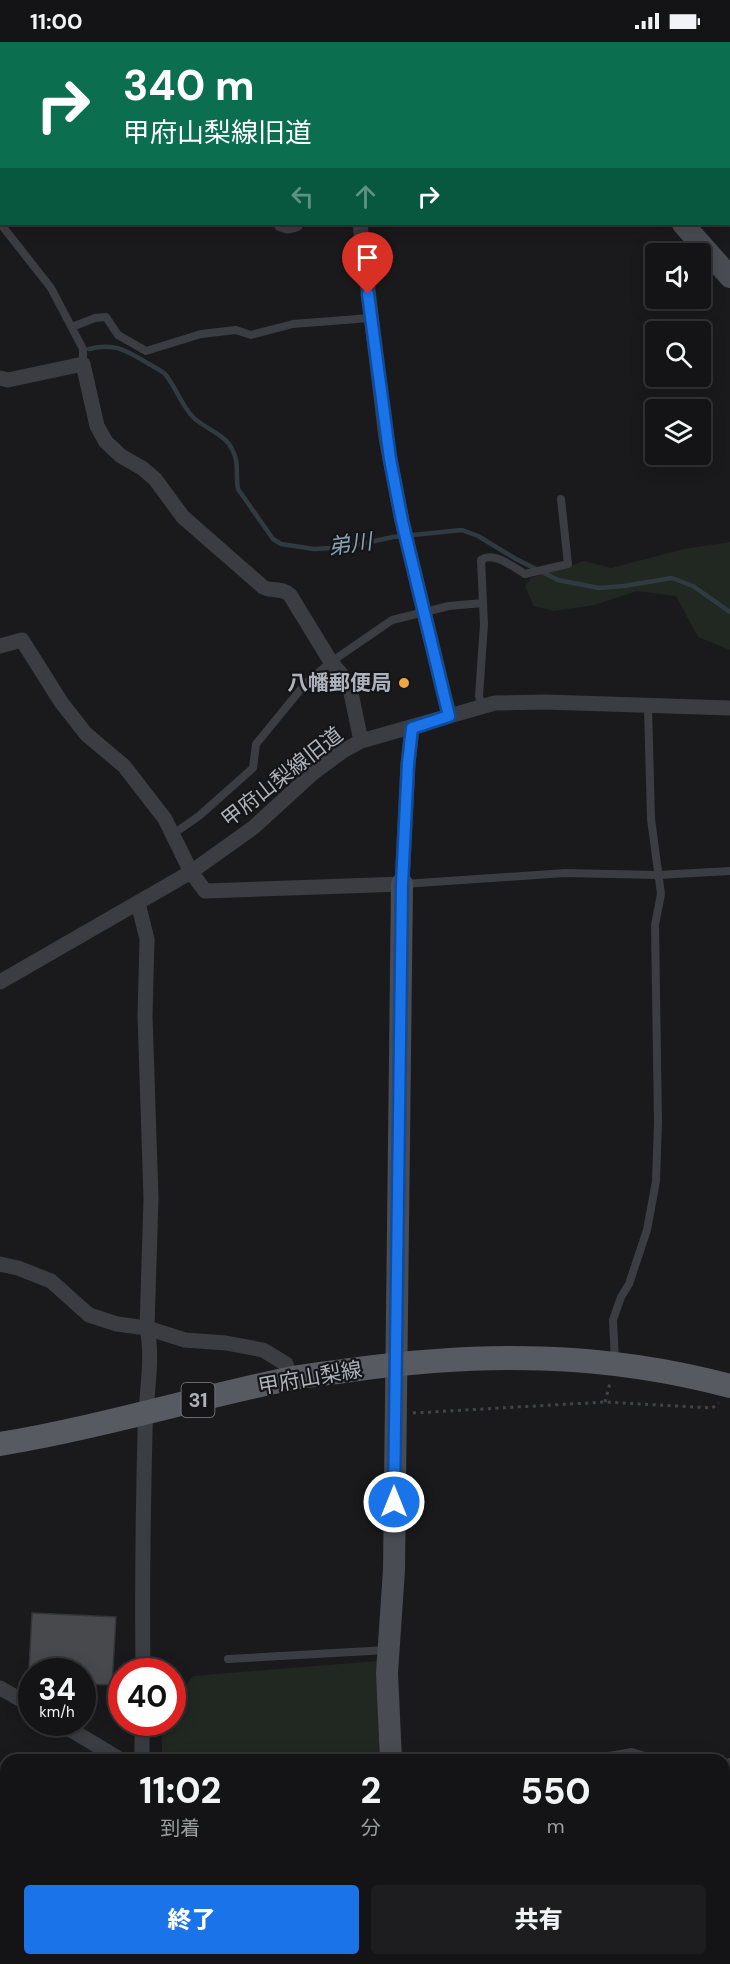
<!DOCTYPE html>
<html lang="ja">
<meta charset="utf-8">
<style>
:root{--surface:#141416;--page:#1d1d1f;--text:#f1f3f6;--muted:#9d9ea1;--line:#333335;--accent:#1a73e8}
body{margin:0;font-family:"DM Sans","Noto Sans JP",sans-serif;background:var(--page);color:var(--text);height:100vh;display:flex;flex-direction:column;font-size:22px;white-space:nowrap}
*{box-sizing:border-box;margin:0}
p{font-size:20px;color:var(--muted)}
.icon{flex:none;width:33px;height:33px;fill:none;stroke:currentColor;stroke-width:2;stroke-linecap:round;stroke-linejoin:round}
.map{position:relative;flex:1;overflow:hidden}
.side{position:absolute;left:0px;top:1712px;width:730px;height:212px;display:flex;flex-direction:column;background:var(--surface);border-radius:18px 18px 0 0;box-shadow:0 3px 15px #0003,0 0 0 2px var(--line)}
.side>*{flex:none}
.guide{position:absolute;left:0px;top:0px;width:730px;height:183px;box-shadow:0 3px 15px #0003,0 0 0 2px var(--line);background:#0b6e4f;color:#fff;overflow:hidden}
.fabs{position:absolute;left:645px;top:201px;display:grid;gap:12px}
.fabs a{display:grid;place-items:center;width:66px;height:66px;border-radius:6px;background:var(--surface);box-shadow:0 3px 15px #0003,0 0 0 2px var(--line);font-size:30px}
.speed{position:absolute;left:18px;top:1616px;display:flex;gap:12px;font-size:30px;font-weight:700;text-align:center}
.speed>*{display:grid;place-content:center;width:78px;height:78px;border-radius:50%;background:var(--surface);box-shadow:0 3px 15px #0003,0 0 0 2px var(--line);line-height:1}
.speed small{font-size:15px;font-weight:400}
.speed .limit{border:9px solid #d22;background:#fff;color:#111}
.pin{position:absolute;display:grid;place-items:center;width:51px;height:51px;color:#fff;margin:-62px -26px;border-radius:50% 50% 50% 0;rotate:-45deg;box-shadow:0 0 6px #0007}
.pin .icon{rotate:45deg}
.me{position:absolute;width:66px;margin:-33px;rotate:0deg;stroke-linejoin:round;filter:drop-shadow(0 0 4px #0008)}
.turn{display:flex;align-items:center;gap:21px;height:126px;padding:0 24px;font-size:27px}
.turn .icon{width:78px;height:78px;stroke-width:2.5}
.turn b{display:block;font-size:42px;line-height:51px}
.lanes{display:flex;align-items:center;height:57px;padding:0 24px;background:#0003;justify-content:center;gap:30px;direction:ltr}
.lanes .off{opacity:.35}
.eta{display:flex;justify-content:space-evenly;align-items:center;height:102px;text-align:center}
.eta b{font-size:36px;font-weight:800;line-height:42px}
.action{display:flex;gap:12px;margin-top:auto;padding:12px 24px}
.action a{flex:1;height:69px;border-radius:6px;background:var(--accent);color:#fff;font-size:24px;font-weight:800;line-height:69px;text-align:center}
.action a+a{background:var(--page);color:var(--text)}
.status{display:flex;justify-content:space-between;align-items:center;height:42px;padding:0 30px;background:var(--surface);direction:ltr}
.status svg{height:16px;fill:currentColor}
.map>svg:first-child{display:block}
.green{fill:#202821}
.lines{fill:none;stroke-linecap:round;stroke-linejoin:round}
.stream{stroke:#303b41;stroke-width:4.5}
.building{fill:#47494d;stroke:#343539;stroke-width:1.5}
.path{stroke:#414449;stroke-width:3;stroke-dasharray:3 4.5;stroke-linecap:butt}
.lane{stroke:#3b3d42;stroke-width:8}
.street{stroke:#3b3d42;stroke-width:15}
.secondary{stroke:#494c52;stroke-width:22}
.primary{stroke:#575a61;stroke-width:24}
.route-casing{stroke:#114b97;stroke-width:15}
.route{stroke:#1a73e8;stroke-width:10}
.poi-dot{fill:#f0a63f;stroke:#151518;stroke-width:2}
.labels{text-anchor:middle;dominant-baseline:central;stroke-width:4.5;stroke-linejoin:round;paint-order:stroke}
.shield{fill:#151518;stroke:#7f848b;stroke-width:1.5}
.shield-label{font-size:20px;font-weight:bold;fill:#adb3bc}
.poi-label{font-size:21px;font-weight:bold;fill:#adb3bc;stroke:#151518;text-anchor:end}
.street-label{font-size:21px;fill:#adb3bc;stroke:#151518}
.water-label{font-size:22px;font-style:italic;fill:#85a3b6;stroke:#151518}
</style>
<div class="status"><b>11:00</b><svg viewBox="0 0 49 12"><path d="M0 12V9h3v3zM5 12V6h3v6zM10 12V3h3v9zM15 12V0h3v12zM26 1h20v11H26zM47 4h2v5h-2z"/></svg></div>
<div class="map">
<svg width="730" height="1922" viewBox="0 0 730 1922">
<rect width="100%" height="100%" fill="#1a1a1d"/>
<g class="green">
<path d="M730,500V608L698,595L676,554L637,549L594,563L554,569L534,564L525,544L531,536L584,519L611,526L684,507Z"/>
<path d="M377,1619L380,1717L162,1718V1680H172L173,1661L193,1634Z"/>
</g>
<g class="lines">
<path class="stream" d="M89,307C115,300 127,309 149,322C154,325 161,328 165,332C176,345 181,363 193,375C205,387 225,392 232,407C240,422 235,432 238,447L273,497L281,502L314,507L347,505L393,495L462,488L478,494L516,517L558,538L599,546L624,544L672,536L693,544L730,570"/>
</g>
<path class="building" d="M32,1571L116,1575L112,1643L85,1642L86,1631H82V1629L29,1628Z"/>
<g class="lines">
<g class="path">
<path d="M700,0V2"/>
<path d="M729,88L730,90"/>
<path d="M605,1360L610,1341"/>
<path d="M413,1371L605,1360L712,1366L719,1361"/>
</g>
<g class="lane">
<path d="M0,181L51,246L83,307V322"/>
<path d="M72,285L95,276L106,275L118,293L146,309L201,292L236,288L251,293L293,282L370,276"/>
<path d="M482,665L479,654L484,582L481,518C494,509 513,525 525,532L568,522L561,457"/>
<path d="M173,792L199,774L253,726L256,702L306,641L331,620L392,578L449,564L483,561"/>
<path d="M404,842L565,831L658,833L730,829"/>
<path d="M615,1319L613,1278L621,1255L629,1242L647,1188L656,1139L658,1080L655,883L661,852L651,777L648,665"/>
<path d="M228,1617L387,1608"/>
<path d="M586,1718L632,1710L645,1714L646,1718"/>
<path d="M724,1722L730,1720"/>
</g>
<g class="street">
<path d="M323,0L324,2"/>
<path d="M0,117L2,116"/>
<path d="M281,182L288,184L296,182"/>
<path d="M360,182L386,396L402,479L449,673"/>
<path d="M0,336L8,338L83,322L97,384L106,400L121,414L142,426L155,437L183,475L263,545C272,550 281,545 290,553L331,620L342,633L351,651L361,699"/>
<path d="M0,604L22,598L61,660L86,692L124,724L165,777L191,830L205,849L402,842L408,722L412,686"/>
<path d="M138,861L147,897L145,974L151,1156L147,1286C154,1320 145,1356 145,1391C143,1470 142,1549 143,1629"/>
<path d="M0,940L191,830L254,785L313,731L343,709L361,699L495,661L545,660L730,666"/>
<path d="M0,1222L18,1226L51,1239L89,1273L117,1282L147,1286L185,1298L226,1301L263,1308L286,1322L290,1337"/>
<path d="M0,1646L32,1664"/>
<path d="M58,1680L121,1718"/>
<path d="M142,1718V1680"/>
<path d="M724,1853H730"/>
<path d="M0,1897H6"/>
</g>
<g class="secondary">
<path d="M529,0L530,2"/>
<path d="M683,182L730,235"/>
<path d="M391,1718L387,1631L394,1528L402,842"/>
<path d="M403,1922V1917"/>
</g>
<path class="primary" d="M0,1402C97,1386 192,1357 288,1337C309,1333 330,1331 351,1328C482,1310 602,1310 730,1344"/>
</g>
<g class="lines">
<defs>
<path id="route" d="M368,252L390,417L402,479L449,674L412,686L408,722L402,842L394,1460"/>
</defs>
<use href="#route" class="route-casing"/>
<use href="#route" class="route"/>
</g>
<circle class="poi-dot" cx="404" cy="641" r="6"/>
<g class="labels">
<rect class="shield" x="181.5" y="1341" width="33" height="34" rx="4.5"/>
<g class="shield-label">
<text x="198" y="1358">31</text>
</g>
<g class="poi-label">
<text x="392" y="641">八幡郵便局</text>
</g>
<g class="street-label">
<text transform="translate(282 735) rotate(-38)">甲府山梨線旧道</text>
<text transform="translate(310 1336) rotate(-10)">甲府山梨線</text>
</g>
<g class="water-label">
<text transform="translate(350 502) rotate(-8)">弟川</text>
</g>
</g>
</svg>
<div class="fabs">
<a><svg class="icon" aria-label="sound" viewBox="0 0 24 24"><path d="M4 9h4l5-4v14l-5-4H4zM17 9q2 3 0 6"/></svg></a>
<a><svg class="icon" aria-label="search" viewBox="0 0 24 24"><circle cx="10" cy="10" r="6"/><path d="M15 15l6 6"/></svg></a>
<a><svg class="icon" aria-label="layers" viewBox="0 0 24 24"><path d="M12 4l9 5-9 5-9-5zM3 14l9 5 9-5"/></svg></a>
</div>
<div class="speed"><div>34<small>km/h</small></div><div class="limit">40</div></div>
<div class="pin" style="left:368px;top:252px;background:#d93025"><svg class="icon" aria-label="arrive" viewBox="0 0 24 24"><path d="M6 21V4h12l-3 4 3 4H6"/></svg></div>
<svg class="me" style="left:394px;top:1460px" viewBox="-20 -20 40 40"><circle r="17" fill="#1a73e8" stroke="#fff" stroke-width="3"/><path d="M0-11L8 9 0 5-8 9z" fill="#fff"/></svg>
<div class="guide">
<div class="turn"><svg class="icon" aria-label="right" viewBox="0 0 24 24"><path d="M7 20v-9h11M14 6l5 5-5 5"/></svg><div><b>340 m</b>甲府山梨線旧道</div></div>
<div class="lanes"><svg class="icon off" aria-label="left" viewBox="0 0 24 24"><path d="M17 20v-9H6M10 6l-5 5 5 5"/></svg><svg class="icon off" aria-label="ahead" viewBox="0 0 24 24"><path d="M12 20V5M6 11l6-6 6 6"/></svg><svg class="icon" aria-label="right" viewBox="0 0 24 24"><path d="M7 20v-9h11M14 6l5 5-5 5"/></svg></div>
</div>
<section class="side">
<div class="eta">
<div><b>11:02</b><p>到着</p></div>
<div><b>2</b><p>分</p></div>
<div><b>550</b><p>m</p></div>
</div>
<div class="action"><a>終了</a><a>共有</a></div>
</section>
</div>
